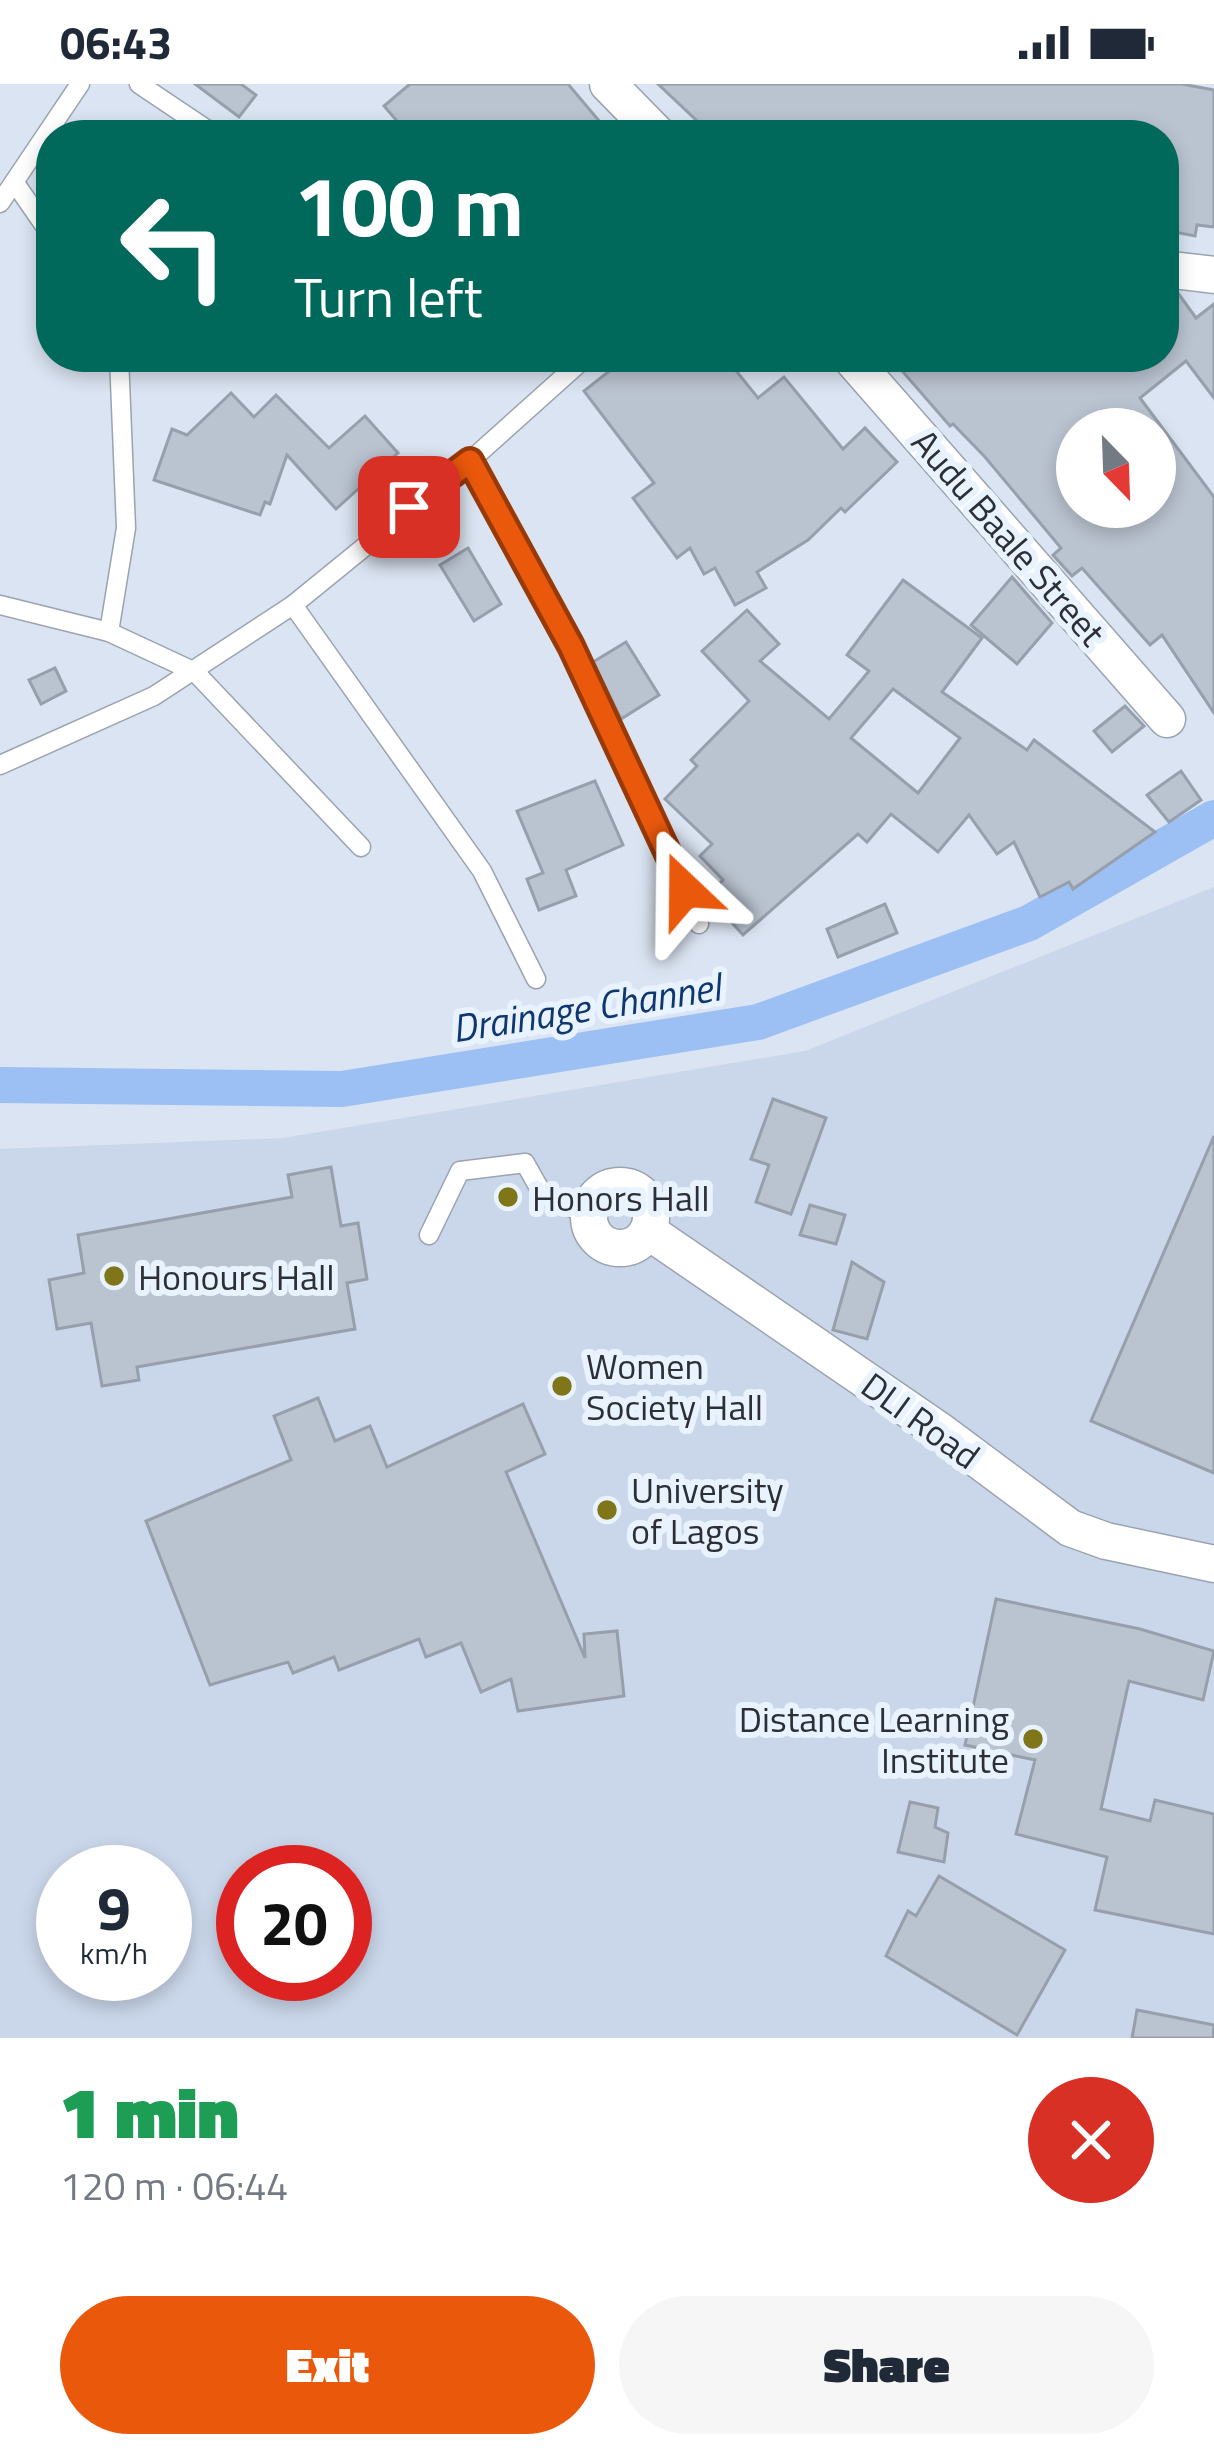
<!DOCTYPE html>
<meta charset="utf-8">
<style>
:root{--surface:#fff;--page:#f6f6f7;--text:#1f2937;--muted:#747a83;--accent:#ea580c}
body{margin:0;font-family:"Titillium Web",sans-serif;background:var(--page);color:var(--text);height:100vh;display:flex;flex-direction:column;font-size:45px;white-space:nowrap}
*{box-sizing:border-box;margin:0}
p{font-size:39px;color:var(--muted)}
.icon{flex:none;width:66px;height:66px;fill:none;stroke:currentColor;stroke-width:2;stroke-linecap:round;stroke-linejoin:round}
.map{position:relative;height:1954px;overflow:hidden}
.panel{display:flex;flex-direction:column;background:var(--surface);flex:1}
.panel>*{flex:none}
.top-card{position:absolute;left:36px;top:36px;width:1143px;height:252px;border-radius:48px;box-shadow:0 6px 18px #0003;background:#00695c;color:#fff;overflow:hidden}
.needle{width:78px;rotate:157deg}
.tools{position:absolute;left:1056px;top:324px;display:grid;gap:24px}
.tools a{display:grid;place-items:center;width:120px;height:120px;border-radius:50%;background:var(--surface);box-shadow:0 6px 18px #0003;font-size:60px}
.speed{position:absolute;left:36px;top:1761px;display:flex;gap:24px;font-size:60px;font-weight:700;text-align:center}
.speed>*{display:grid;place-content:center;width:156px;height:156px;border-radius:50%;background:var(--surface);box-shadow:0 6px 18px #0003;line-height:1}
.speed small{font-size:30px;font-weight:400}
.speed .limit{border:18px solid #d22;background:#fff;color:#111}
.pin{position:absolute;display:grid;place-items:center;width:102px;height:102px;color:#fff;margin:-51px;border-radius:24px;box-shadow:0 6px 18px #0006}
.me{position:absolute;width:132px;margin:-66px;rotate:337deg;stroke-linejoin:round;filter:drop-shadow(0 0 9px #0008)}
.turn{display:flex;align-items:center;gap:42px;height:252px;padding:0 60px;font-size:54px}
.turn .icon{width:156px;height:156px;stroke-width:2.5}
.turn b{display:block;font-size:84px;line-height:102px}
.round{display:grid;place-items:center;flex:none;width:126px;height:126px;border-radius:63px;background:var(--page)}
.headline{display:flex;align-items:center;justify-content:space-between;height:204px;padding:0 60px}
h1{font-size:72px;font-weight:800;line-height:90px;color:#1e9e55}
.button{display:flex;gap:24px;margin-top:auto;padding:24px 60px}
.button a{flex:1;height:138px;border-radius:72px;background:var(--accent);color:#fff;font-size:48px;font-weight:800;line-height:138px;text-align:center}
.button a+a{background:var(--page);color:var(--text)}
.status{display:flex;justify-content:space-between;align-items:center;height:84px;padding:0 60px;background:var(--surface);direction:ltr}
.status svg{height:33px;fill:currentColor}
.map>svg:first-child{display:block}
.built{fill:#cad7ea;fill-rule:evenodd}
.lines{fill:none;stroke-linecap:round;stroke-linejoin:round}
.canal{stroke:#9cc0f3;stroke-width:36}
.building{fill:#bac3d0;stroke:#969fab;stroke-width:3;fill-rule:evenodd}
.lane-casing{stroke:#9aa3af;stroke-width:21}
.street-casing{stroke:#9aa3af;stroke-width:39}
.lane{stroke:#fff;stroke-width:18}
.street{stroke:#fff;stroke-width:36}
.route-casing{stroke:#983908;stroke-width:30}
.route{stroke:#ea580c;stroke-width:21}
.poi-dot{fill:#7f761a;stroke:#e9f2ff;stroke-width:4.5}
.labels{text-anchor:middle;dominant-baseline:central;stroke-width:12;stroke-linejoin:round;paint-order:stroke}
.street-label{font-size:36px;fill:#2c2f34;stroke:#e9f2ff}
.poi-label{font-size:36px;fill:#2c2f34;stroke:#e9f2ff;text-anchor:start}
.water-label{font-size:39px;font-style:italic;fill:#0e366f;stroke:#e9f2ff}
</style>
<div class="status"><b>06:43</b><svg viewBox="0 0 49 12"><path d="M0 12V9h3v3zM5 12V6h3v6zM10 12V3h3v9zM15 12V0h3v12zM26 1h20v11H26zM47 4h2v5h-2z"/></svg></div>
<div class="map">
<svg width="1214" height="1954" viewBox="0 0 1214 1954">
<rect width="100%" height="100%" fill="#dbe4f2"/>
<path class="built" d="M1214,803V1954H0V1065L283,1054L805,967ZM63,1788H165V1890H63ZM243,1788H345V1890H243Z"/>
<g class="lines">
<path class="canal" d="M0,1001L342,1005L758,938L1029,839L1214,734"/>
</g>
<g class="building">
<path d="M195,0H241L256,11L239,33Z"/>
<path d="M410,0H568L611,51H409L384,22Z"/>
<path d="M658,0H1182L1214,6V143L1197,141L1195,152L1164,146V51H712Z"/>
<path d="M1164,208L1178,209L1196,234L1214,220V314L1186,277L1140,314L1214,413V629L1162,551L1150,561L1082,484L1072,492L1053,471L1061,464L985,373L953,340L950,342L903,288L921,273H1164ZM1077,345H1155V423H1077Z"/>
<path d="M627,273H725L758,314L784,293L843,365L865,344L897,378L845,428L841,424L808,456L757,488L766,504L735,521L715,484L704,490L690,464L677,474L633,414L654,399L584,307Z"/>
<path d="M231,309L254,333L276,311L329,364L365,332L398,369L336,425L287,371L270,420L265,418L260,431L154,396L172,345L187,351Z"/>
<path d="M468,464L501,520L474,537L440,481Z"/>
<path d="M1012,493L1052,539L1017,580L971,541Z"/>
<path d="M903,496L982,554L942,608L1027,666L1034,656L1155,748L1073,805L1069,798L1040,813L1014,758L997,770L969,731L938,768L891,730L867,758L858,750L743,851L707,811L723,796L700,772L712,760L665,715L697,682L691,676L749,617L702,567L747,526L779,560L760,577L829,635L869,587L847,571ZM893,605L960,654L918,709L851,654Z"/>
<path d="M626,558L659,611L621,635L593,578Z"/>
<path d="M55,584L66,607L41,620L29,596Z"/>
<path d="M1125,622L1144,642L1112,668L1094,647Z"/>
<path d="M1181,687L1201,716L1169,738L1147,711Z"/>
<path d="M595,697L623,761L566,786L576,812L539,826L527,795L543,789L517,727Z"/>
<path d="M885,820L897,849L838,873L827,845Z"/>
<path d="M773,1015L826,1034L791,1130L756,1118L769,1081L751,1075Z"/>
<path d="M1214,1052V1389L1091,1337Z"/>
<path d="M331,1083L341,1142L358,1139L367,1195L347,1199L355,1245L137,1283L139,1296L102,1302L91,1239L57,1245L49,1196L84,1189L78,1151L292,1113L288,1091Z"/>
<path d="M810,1121L845,1131L836,1160L800,1151Z"/>
<path d="M852,1178L884,1198L867,1255L833,1246Z"/>
<path d="M318,1314L335,1357L370,1342L387,1383L523,1320L545,1370L506,1388L585,1574L584,1550L617,1547L624,1612L518,1627L511,1595L481,1608L461,1559L426,1573L419,1555L339,1586L334,1573L293,1589L288,1578L210,1601L146,1437L291,1376L274,1332Z"/>
<path d="M996,1515L1140,1545L1214,1567L1203,1616L1129,1597L1101,1725L1150,1737L1155,1716L1214,1730V1850L1095,1826L1107,1773L1016,1750L1035,1676L965,1661Z"/>
<path d="M910,1718L938,1724L935,1743L948,1749L944,1778L898,1768Z"/>
<path d="M939,1792L1065,1866L1017,1951L886,1872L908,1827L916,1832Z"/>
<path d="M1137,1926L1214,1941L1213,1954H1132Z"/>
</g>
<g class="lines">
<defs>
<g id="lane">
<path d="M139,0L215,51"/>
<path d="M15,99L51,151"/>
<path d="M0,119L80,0"/>
<path d="M470,377L571,562L699,840"/>
<path d="M0,521L109,548L195,588L361,763"/>
<path d="M293,521L482,787L536,895"/>
<path d="M109,548L126,444L119,273"/>
<path d="M0,681L154,612L293,521L470,377L586,273"/>
<path d="M429,1151L460,1087L525,1079L543,1111L588,1131"/>
</g>
<g id="street">
<path d="M608,0L658,51"/>
<path d="M1164,185L1214,191"/>
<path d="M850,273L1167,635"/>
<circle cx="620" cy="1133" r="31"/>
<path d="M648,1147L937,1345L1070,1444L1106,1457L1214,1480"/>
</g>
</defs>
<use href="#lane" class="lane-casing"/>
<use href="#street" class="street-casing"/>
<use href="#lane" class="lane"/>
<use href="#street" class="street"/>
</g>
<g class="lines">
<defs>
<path id="route" d="M409,423L470,377L571,562L685,806"/>
</defs>
<use href="#route" class="route-casing"/>
<use href="#route" class="route"/>
</g>
<g class="poi-dot">
<circle cx="508" cy="1113" r="12"/>
<circle cx="114" cy="1192" r="12"/>
<circle cx="562" cy="1302" r="12"/>
<circle cx="607" cy="1426" r="12"/>
<circle cx="1033" cy="1655" r="12"/>
</g>
<g class="labels">
<g class="street-label">
<text transform="translate(1009 453) rotate(49)">Audu Baale Street</text>
<text transform="translate(921 1336) rotate(36)">DLI Road</text>
</g>
<g class="poi-label">
<text x="532" y="1113">Honors Hall</text>
<text x="138" y="1192">Honours Hall</text>
<text x="586" y="1281">Women<tspan x="586" dy="41">Society Hall</tspan></text>
<text x="631" y="1405">University<tspan x="631" dy="41">of Lagos</tspan></text>
<text x="1009" y="1634" text-anchor="end">Distance Learning<tspan x="1009" dy="41">Institute</tspan></text>
</g>
<g class="water-label">
<text transform="translate(586 923) rotate(-9)">Drainage Channel</text>
</g>
</g>
</svg>
<div class="tools">
<a><svg class="needle" viewBox="-14 -14 28 28"><path d="M0-13l5 13h-10z" fill="#e53935"/><path d="M0 13l5-13h-10z" fill="#747a83"/></svg></a>
</div>
<div class="speed"><div>9<small>km/h</small></div><div class="limit">20</div></div>
<div class="pin" style="left:409px;top:423px;background:#d93025"><svg class="icon" aria-label="arrive" viewBox="0 0 24 24"><path d="M6 21V4h12l-3 4 3 4H6"/></svg></div>
<svg class="me" style="left:685px;top:806px" viewBox="-20 -20 40 40"><path d="M0-17L14 15 0 8-14 15z" fill="#ea580c" stroke="#fff" stroke-width="4"/></svg>
<div class="top-card">
<div class="turn"><svg class="icon" aria-label="left" viewBox="0 0 24 24"><path d="M17 20v-9H6M10 6l-5 5 5 5"/></svg><div><b>100 m</b>Turn left</div></div>
</div>
</div>
<section class="panel">
<div class="headline"><div><h1>1 min</h1><p>120 m · 06:44</p></div><a class="round" style="background:#d93025;color:#fff"><svg class="icon" aria-label="close" viewBox="0 0 24 24"><path d="M6 6l12 12M18 6L6 18"/></svg></a></div>
<div class="button"><a>Exit</a><a>Share</a></div>
</section>
